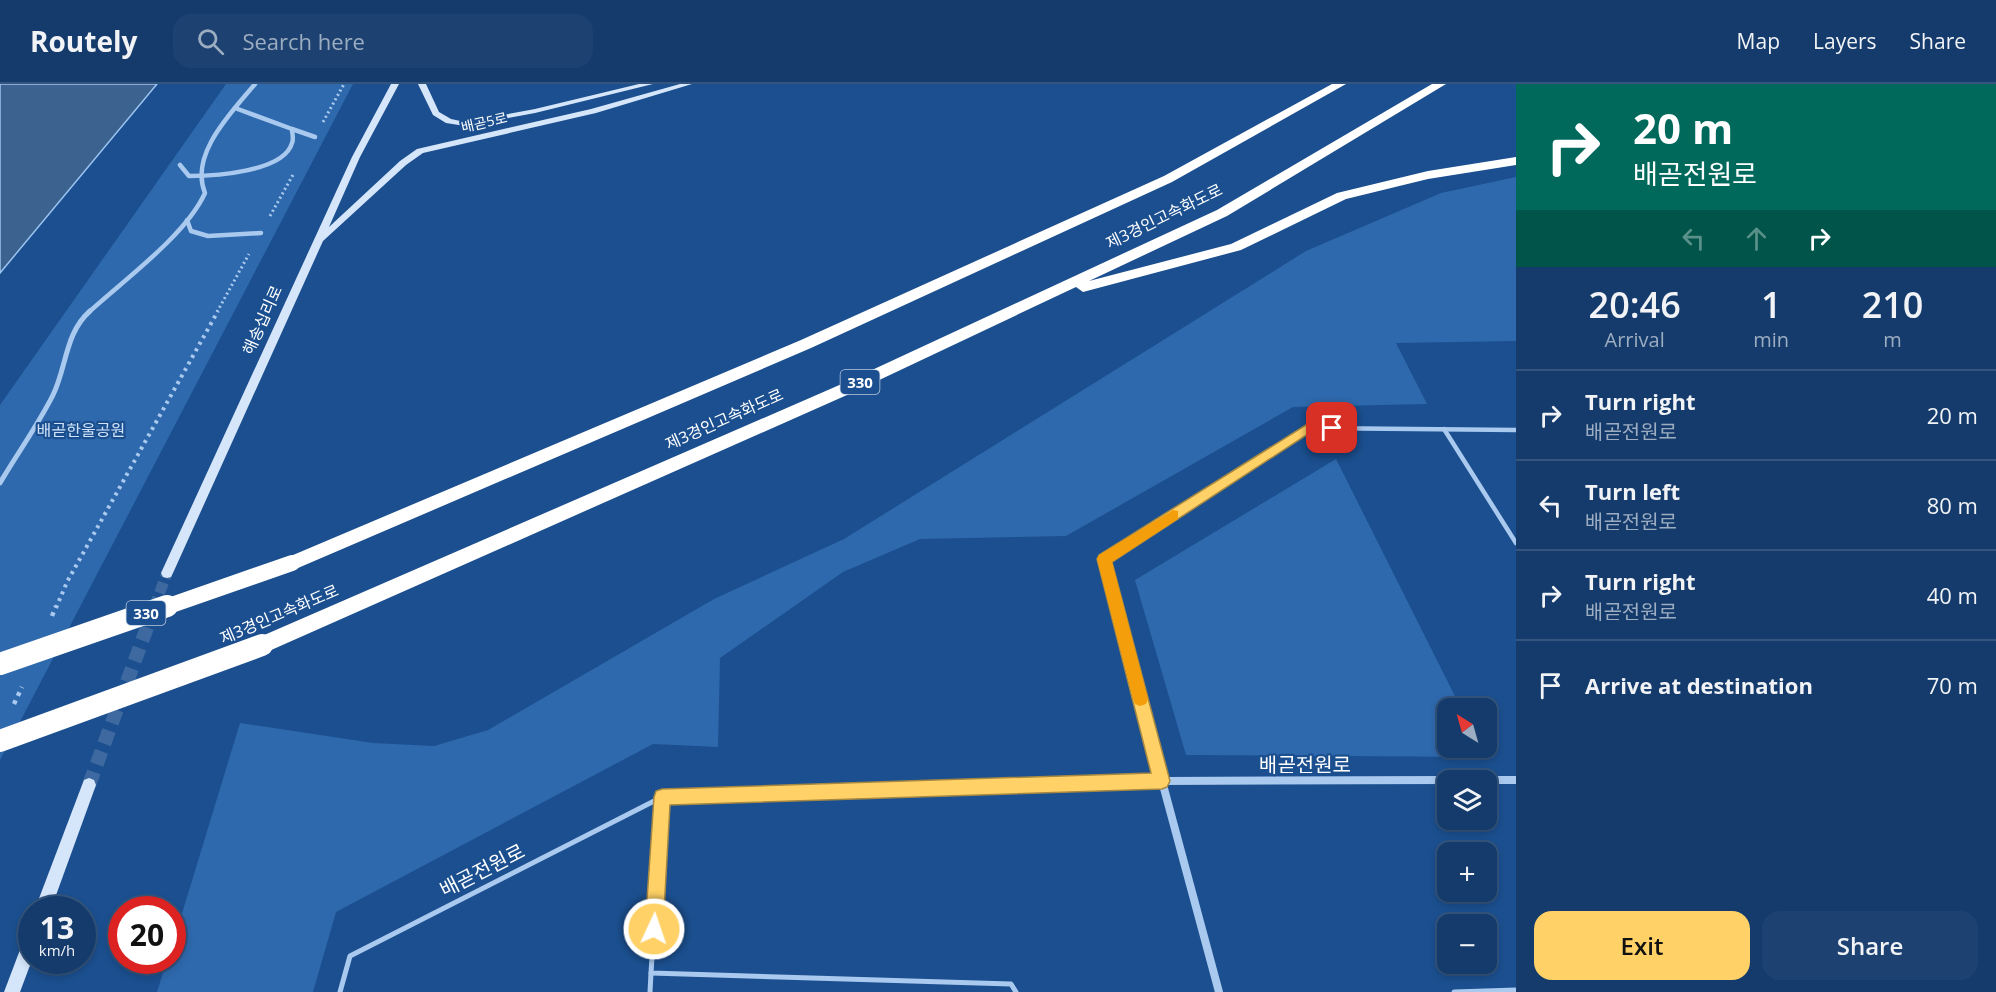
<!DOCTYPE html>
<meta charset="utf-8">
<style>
:root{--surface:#143b6b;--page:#1d4271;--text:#f1f3f6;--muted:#9dadc1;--line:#33557e;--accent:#ffd166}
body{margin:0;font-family:"Open Sans","Noto Sans KR",sans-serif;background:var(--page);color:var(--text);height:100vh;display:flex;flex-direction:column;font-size:22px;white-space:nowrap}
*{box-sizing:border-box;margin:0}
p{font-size:20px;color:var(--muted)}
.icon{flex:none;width:33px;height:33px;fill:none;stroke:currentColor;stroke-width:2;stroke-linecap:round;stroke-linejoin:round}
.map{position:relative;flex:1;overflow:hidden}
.details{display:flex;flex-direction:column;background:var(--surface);width:480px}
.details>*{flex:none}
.guide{background:#00695c;color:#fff;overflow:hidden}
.needle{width:39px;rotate:323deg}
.tools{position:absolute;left:1437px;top:614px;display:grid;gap:12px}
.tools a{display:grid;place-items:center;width:60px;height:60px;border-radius:12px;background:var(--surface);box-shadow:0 3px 9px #0003,0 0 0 2px var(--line);font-size:30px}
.speed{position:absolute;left:18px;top:812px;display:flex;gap:12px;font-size:30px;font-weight:700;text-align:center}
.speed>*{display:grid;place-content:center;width:78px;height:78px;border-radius:50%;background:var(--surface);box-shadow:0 3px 9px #0003,0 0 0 2px var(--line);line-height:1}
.speed small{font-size:15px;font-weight:400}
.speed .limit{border:9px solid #d22;background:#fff;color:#111}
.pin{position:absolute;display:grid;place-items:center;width:51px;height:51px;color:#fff;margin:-26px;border-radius:12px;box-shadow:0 3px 9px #0006}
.me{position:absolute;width:66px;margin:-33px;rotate:3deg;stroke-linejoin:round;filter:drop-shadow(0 0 4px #0008)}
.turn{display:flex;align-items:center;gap:21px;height:126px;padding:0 18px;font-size:27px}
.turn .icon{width:78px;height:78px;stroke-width:2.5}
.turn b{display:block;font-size:42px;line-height:51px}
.lanes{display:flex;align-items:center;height:57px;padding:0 18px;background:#0003;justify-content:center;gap:30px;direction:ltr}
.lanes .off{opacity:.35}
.eta{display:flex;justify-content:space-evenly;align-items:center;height:102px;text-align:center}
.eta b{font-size:36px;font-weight:600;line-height:42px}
.button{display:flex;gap:12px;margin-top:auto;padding:12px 18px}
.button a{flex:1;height:69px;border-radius:18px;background:var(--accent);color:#111;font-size:24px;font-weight:600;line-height:69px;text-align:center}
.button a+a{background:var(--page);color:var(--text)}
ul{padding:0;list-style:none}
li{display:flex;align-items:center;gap:18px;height:90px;padding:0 18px;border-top:2px solid var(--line)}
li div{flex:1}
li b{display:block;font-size:22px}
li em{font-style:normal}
header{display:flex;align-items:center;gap:36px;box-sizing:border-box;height:84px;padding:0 30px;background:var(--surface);border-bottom:2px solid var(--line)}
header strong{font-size:28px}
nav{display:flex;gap:33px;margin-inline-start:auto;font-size:21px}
.search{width:420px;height:54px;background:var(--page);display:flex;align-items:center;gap:15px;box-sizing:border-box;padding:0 21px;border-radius:18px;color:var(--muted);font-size:22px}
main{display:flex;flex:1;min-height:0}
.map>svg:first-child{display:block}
.green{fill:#2e69ad}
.water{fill:#3c6290;stroke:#9cc4f0;stroke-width:1.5}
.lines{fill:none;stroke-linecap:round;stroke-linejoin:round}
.secondary-tunnel-far1{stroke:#3d69a0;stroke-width:11;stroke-dasharray:11 5;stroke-linecap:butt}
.secondary-tunnel{stroke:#3d69a0;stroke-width:14;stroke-dasharray:14 8;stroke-linecap:butt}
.path-far2{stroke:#a9c9ee;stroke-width:3;stroke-dasharray:2 3;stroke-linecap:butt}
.path-far1{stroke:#a9c9ee;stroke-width:4;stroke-dasharray:3 4.5;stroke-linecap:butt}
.path{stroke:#a9c9ee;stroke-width:4.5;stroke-dasharray:4 5;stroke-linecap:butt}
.lane-far1{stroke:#a9c9ee;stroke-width:4.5}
.lane{stroke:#a9c9ee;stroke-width:5}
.street-far2{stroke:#a9c9ee;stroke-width:4.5}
.street-far1{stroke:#a9c9ee;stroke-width:5}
.street{stroke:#a9c9ee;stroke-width:8}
.secondary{fill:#d6e6fa;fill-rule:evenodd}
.highway{fill:#fff;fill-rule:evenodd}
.highway-bridge-far1{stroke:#fff;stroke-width:16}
.highway-bridge{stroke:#fff;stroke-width:22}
.route{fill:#ffd166;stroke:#a68842;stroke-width:1.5}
.slow{fill:#f59e0b}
.labels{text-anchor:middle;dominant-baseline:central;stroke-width:4.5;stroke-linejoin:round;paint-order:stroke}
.far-street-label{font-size:14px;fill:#fff;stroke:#1b4f8f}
.shield{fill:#1b4f8f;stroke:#bbcadd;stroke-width:1.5}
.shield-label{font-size:15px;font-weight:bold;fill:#fff}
.street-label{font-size:16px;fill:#fff;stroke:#1b4f8f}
.park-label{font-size:16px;fill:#cfe3fa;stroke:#1b4f8f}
.near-street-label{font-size:20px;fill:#fff;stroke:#1b4f8f}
</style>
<header>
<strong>Routely</strong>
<div class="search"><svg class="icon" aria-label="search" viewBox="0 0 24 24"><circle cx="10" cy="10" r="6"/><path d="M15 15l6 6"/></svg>Search here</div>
<nav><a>Map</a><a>Layers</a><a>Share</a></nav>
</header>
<main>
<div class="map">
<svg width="1516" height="908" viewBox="0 0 1516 908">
<rect width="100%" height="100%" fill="#1b4f8f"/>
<g class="green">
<path d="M226,0H353L0,676V321Z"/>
<path d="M1516,93V257L1396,259L1427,320L1293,323L1066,452L920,455L843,488L720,574L718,663L653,660L336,828L313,908H157L167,876H172L173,859L240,639L373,659L434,662L488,646L714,515L844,455L1306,167L1441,109Z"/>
<path d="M1336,375L1461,624H1448V663H1480L1485,673L1186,671L1135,496Z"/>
</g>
<path class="water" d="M0,0H157L0,189Z"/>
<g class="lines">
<path class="secondary-tunnel-far1" d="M154,524L167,489"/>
<path class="secondary-tunnel" d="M89,701L155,522"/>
<g class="path-far2">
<path d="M323,38L344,0"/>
<path d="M270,132L294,89"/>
<path d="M217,228L249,170"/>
</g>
<path class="path-far1" d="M56,524L67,498L218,227"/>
<g class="path">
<path d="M52,532L56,522"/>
<path d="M14,620L22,603"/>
</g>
<g class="lane-far1">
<path d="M1444,345L1516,459"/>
<path d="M1117,524L1104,475L1309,344L1516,346"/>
</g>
<g class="lane">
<path d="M662,713L651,889L1011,900L1016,908"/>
<path d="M340,908L350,872L662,713L1162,697L1116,522"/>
<path d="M650,908L651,889"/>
<path d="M1454,908L1516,906"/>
</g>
<g class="street-far2">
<path d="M292,45L315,53"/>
<path d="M180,81L189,92C214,92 284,88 292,59C294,55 292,49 292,45L235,24"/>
<path d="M187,136L191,147L208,152L261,149"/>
<path d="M89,228C124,196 186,151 205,109C189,70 232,28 255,0"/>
</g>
<path class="street-far1" d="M0,399C17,370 38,341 53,311C67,282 65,249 90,227"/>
<g class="street">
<path d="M1486,696H1516"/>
<path d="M1219,908L1162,697L1448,696"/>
</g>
<g class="secondary">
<path d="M391,0H399L360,73L329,143L400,77L417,65L591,25L680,0H692L596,29L423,69L406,81L323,157L173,489L171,493L167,494L163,493L161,489L352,73Z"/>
<path d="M418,0H426L439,28L451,35L465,38L535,25L639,0H653L535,29L465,42L446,39L433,31Z"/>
<path d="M89,694L94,696L96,701L51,825H35L82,701L84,696Z"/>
<path d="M32,848V876L20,908H4L26,850Z"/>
</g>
<g class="highway">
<path d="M1332,0H1346L1172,98L811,264L298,484L292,487L286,484L283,479L286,474L801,256L1164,92Z"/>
<path d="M1432,0H1446L1227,132L1089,197L1231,160L1337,109L1428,87L1516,73V81L1428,95L1346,115L1241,166L1083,208L1076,203L856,307L269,567L262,570L255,567L252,561L255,555L844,299L1217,126Z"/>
</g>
<path class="highway-bridge-far1" d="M163,524L292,479"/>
<g class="highway-bridge">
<path d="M0,580L167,522"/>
<path d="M0,657L262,561"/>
</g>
</g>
<path class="route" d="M1309,339H1332L1338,344L1332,349L1311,348L1112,478L1170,697L1167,703L1162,705L670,721L663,845L660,852L654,854L648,852L645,845L654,713L656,707L662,705L1151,689L1097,475L1099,471Z"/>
<path class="slow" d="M1173,426L1178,427V435L1112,478L1148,615L1146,620L1140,622L1135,620L1133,615L1097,475L1099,471Z"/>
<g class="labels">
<g class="far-street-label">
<text transform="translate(484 38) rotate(-13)">배곧5로</text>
</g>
<g class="shield">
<rect x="840.5" y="286" width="39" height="24" rx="4.5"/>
<rect x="126.5" y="517" width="39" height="24" rx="4.5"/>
</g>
<g class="shield-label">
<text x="860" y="298">330</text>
<text x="146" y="529">330</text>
</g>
<g class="street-label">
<text transform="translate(1164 132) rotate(-26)">제3경인고속화도로</text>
<text transform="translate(262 236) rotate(-66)">해송십리로</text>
<text transform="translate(724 335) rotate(-24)">제3경인고속화도로</text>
<text transform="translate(279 530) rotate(-23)">제3경인고속화도로</text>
</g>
<g class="park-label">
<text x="81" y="346">배곧한울공원</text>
</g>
<g class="near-street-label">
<text x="1305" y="680">배곧전원로</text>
<text transform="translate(482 786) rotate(-27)">배곧전원로</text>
</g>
</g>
</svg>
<div class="tools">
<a><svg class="needle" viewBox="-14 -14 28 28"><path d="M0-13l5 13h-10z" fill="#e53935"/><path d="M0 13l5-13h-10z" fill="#9dadc1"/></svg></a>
<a><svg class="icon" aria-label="layers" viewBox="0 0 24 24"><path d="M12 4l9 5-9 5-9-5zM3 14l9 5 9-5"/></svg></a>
<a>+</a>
<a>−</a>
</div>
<div class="speed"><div>13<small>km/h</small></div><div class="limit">20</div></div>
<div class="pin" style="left:1332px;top:344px;background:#d93025"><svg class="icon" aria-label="arrive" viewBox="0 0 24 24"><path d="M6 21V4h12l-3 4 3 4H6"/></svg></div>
<svg class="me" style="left:654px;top:845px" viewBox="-20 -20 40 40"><circle r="17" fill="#ffd166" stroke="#fff" stroke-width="3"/><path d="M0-11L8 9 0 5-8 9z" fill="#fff"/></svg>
</div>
<section class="details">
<div class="guide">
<div class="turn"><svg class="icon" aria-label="right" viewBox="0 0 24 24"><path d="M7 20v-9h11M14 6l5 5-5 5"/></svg><div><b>20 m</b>배곧전원로</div></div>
<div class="lanes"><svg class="icon off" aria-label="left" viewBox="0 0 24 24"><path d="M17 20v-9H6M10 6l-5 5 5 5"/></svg><svg class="icon off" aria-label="ahead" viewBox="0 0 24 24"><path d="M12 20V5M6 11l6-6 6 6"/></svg><svg class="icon" aria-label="right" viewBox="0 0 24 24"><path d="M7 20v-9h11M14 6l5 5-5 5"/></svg></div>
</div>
<div class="eta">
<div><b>20:46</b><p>Arrival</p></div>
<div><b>1</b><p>min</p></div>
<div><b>210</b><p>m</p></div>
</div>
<ul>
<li><svg class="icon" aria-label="right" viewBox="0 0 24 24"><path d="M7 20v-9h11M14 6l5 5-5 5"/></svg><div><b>Turn right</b><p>배곧전원로</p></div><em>20 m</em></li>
<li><svg class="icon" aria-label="left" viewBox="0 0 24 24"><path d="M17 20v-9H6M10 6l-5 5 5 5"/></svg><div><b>Turn left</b><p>배곧전원로</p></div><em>80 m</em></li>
<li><svg class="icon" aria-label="right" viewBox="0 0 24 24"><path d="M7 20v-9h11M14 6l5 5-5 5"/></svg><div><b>Turn right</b><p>배곧전원로</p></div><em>40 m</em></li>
<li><svg class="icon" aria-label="arrive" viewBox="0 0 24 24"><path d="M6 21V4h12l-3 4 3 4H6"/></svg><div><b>Arrive at destination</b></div><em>70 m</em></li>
</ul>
<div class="button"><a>Exit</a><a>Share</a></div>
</section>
</main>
